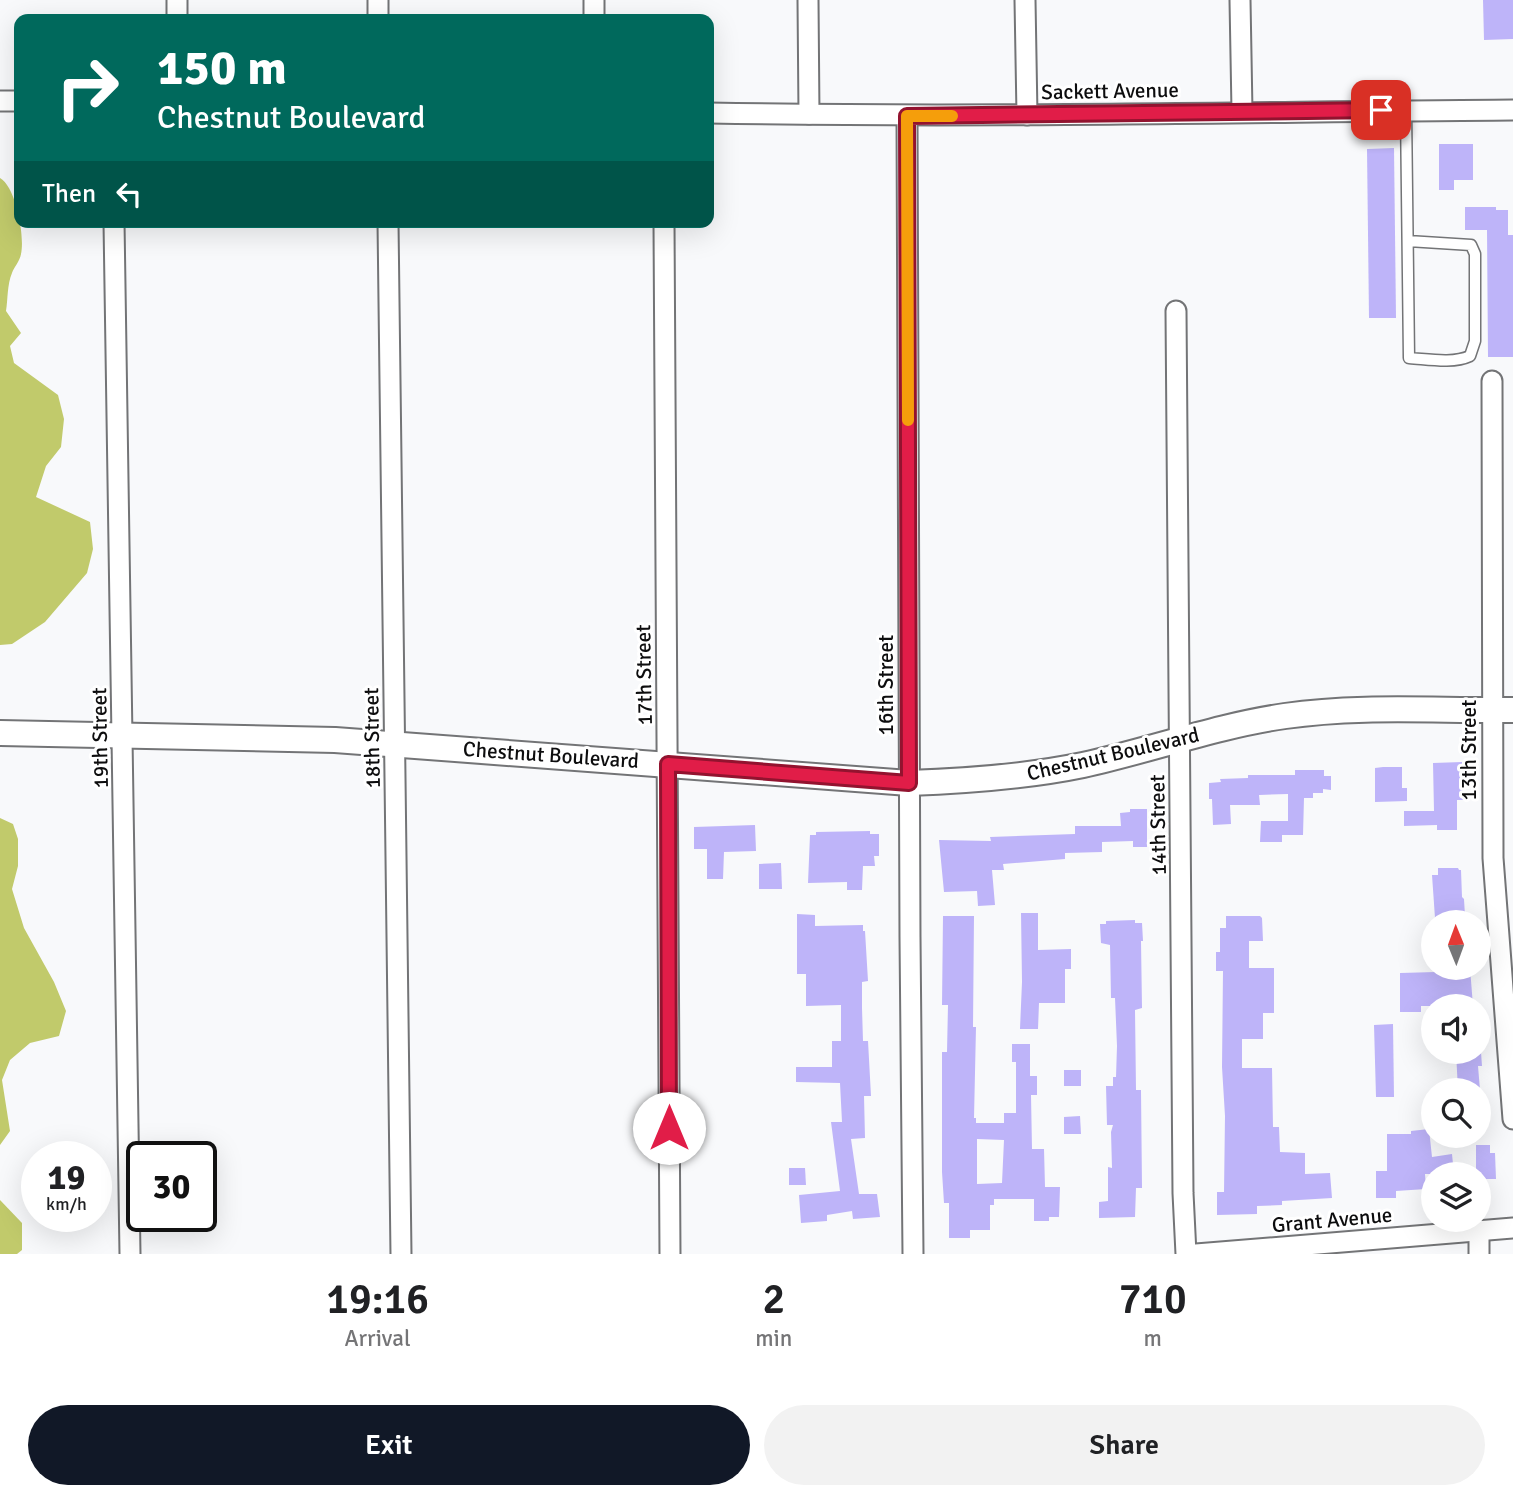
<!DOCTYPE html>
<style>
:root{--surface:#fff;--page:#f2f2f2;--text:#202124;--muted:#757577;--accent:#111827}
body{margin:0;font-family:Signika,sans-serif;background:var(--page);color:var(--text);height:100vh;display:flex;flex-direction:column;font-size:26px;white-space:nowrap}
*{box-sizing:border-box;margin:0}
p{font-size:23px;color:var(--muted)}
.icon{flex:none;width:38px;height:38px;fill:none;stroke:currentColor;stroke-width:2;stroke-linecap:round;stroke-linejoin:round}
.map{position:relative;height:1254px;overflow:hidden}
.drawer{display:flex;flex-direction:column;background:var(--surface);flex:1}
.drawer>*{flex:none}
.top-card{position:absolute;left:14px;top:14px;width:700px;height:214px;border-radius:14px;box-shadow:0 7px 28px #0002;background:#00695c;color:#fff;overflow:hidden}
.needle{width:46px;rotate:359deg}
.tools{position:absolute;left:1421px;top:910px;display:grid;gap:14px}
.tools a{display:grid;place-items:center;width:70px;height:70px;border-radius:50%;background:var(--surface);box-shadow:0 7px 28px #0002;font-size:35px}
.speed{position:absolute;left:21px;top:1141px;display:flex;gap:14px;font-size:35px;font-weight:700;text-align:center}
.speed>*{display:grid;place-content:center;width:91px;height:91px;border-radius:50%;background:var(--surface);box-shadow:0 7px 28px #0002;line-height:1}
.speed small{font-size:18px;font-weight:400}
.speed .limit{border:4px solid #111;border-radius:10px;background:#fff;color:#111}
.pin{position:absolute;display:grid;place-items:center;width:60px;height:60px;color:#fff;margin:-30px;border-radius:14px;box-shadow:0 4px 10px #0006}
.me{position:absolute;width:77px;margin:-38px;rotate:0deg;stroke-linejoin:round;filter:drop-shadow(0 0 5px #0008)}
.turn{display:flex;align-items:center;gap:24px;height:147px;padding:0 28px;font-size:32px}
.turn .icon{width:91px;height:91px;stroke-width:2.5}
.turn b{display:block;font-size:49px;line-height:60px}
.then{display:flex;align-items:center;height:66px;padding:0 28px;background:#0003;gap:14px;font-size:26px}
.eta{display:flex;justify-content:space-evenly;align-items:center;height:119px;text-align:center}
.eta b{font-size:42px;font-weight:600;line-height:49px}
.action{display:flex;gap:14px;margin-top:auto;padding:14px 28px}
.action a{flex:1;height:80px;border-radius:42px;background:var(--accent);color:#fff;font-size:28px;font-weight:600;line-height:80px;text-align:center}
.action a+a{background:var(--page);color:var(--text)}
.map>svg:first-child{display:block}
.forest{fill:#c1ca6b}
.building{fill:#beb4f9;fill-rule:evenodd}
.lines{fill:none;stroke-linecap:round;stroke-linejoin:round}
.service-casing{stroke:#737476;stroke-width:13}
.minor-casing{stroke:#737476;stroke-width:23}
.tertiary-casing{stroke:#737476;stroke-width:28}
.service{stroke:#fff;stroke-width:10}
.minor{stroke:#fff;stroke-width:19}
.tertiary{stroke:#fff;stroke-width:24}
.route-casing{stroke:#92132f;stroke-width:18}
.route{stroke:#e11d48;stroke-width:12}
.slow{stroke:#f59e0b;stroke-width:12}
.labels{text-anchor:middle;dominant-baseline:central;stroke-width:6;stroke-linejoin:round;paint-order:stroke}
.street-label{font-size:21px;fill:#0d0d0e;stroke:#fff}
</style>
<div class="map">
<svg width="1513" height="1254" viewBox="0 0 1513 1254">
<rect width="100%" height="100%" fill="#f8f9fb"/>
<g class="forest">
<path d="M0,178C16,187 25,236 21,254C20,261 14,267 12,273C7,285 8,299 6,311L21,333L10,346L14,363L58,395L64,419L61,447L46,466L36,497L90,522L93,549L87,573L45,622L12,644L0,645Z"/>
<path d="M0,818L13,824L18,839V866L12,889L24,928L54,982L66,1011L59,1036L30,1043L10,1060L2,1080L10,1131L0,1145Z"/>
<path d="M0,1200L22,1223V1250L17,1254H0Z"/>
</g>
<g class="building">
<path d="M1483,0H1513V39L1484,40Z"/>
<path d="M1439,144H1473V180H1454V190H1439Z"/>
<path d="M1394,148L1396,318H1369L1367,149Z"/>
<path d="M1465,207H1496V210H1508V235H1513V357H1488L1487,230H1465Z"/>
<path d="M1462,762L1463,800H1457V830H1437V825L1404,826V811H1434L1433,763Z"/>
<path d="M1383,767H1402V788H1407V801L1375,802V768Z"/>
<path d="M1295,770H1324V776H1331V790L1323,789V793H1313V798H1304L1303,835H1282V842H1260L1261,821H1288V794L1259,795L1260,805H1230L1231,824L1213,825L1212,799H1209V783L1221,782L1220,779L1248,778V775H1295Z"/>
<path d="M1130,809H1147V847H1133V841L1102,842V852L1065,853V859L1003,864L1004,870H992L995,905L978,906L977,891L944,892L939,840L991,841L990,837L1075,834V826H1121L1120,813L1130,812Z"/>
<path d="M755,825L756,851L724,852L723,879H707V849H694V827Z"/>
<path d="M870,831V834H879V856H874L875,866H863L862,890H847V882L808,883L810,835H816V832Z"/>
<path d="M781,863L782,889H759V864Z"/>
<path d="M1438,868H1458L1459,870H1461L1462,897L1464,899L1465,916L1462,918H1435L1432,875H1438Z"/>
<path d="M1021,913H1038V950L1071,949V969H1065V1003H1039L1038,1029H1020L1022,982Z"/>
<path d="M797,914L815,915V926L863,925V931H865L868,981L862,982V1008L863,1041H868L871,1096H864L865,1138L851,1139L859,1194H877L880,1217L853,1219L852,1211L827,1215V1221L801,1223L799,1195L840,1191L831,1122H842L840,1083L796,1082V1067H832V1041H841V1005L806,1006V974H797Z"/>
<path d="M943,916H974L973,1027H976L974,1118H976V1123H1004V1113H1016V1062H1012V1044H1030V1076H1037V1095H1031L1032,1149H1044L1045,1187H1060L1059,1217H1049V1221H1034V1199H994V1205H990V1230H970V1238H949V1203H944L942,1172V1052H947L948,1005H942ZM977,1139L1004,1140L1002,1183L977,1184Z"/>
<path d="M1226,916H1260L1262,918L1263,941H1249V968H1274V1013H1263V1039H1242V1068H1272L1273,1127H1279L1280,1152L1305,1153V1174L1330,1173L1332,1198L1282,1201V1205L1257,1206V1214L1217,1215V1192H1224L1225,1116L1222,1067L1223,971H1216V952H1220V928H1226Z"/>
<path d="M1135,920V923H1142L1143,941H1141L1142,1008L1135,1010L1136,1090H1141L1142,1188H1136L1135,1217L1099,1218V1202L1108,1201V1167L1112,1168L1111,1132L1113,1125H1107L1106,1086H1113V1077H1116L1117,1046L1115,998H1111L1110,945L1101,943L1100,924H1106V921Z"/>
<path d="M1436,968H1470L1473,1006H1421V1012H1400V973L1436,972Z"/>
<path d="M1393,1024L1394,1097H1376L1374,1025Z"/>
<path d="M1456,1052H1481L1482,1066H1478L1480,1090H1458Z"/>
<rect x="1064" y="1070" width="17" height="16"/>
<path d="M1080,1116L1081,1134H1064V1117Z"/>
<path d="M1429,1129L1432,1157L1452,1154L1454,1174H1425L1426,1189L1396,1191V1198H1376V1171H1387V1134H1411V1131Z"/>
<path d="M1476,1145H1490V1153H1495L1496,1179H1479V1174H1476Z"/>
<path d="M789,1168H805L806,1185H789Z"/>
</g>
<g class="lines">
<defs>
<path id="service" d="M1406,110L1409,358C1427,359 1453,364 1470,356L1475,341V254L1471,245L1408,241"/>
<g id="minor">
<path d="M177,0V19"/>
<path d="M594,0V19"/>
<path d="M808,0L809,114"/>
<path d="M1025,0L1027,115"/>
<path d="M1240,0L1242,111"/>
<path d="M378,19V0"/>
<path d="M0,101H19"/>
<path d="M709,113C977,118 1245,112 1513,110"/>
<path d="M907,116L910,937L913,1254"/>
<path d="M114,222L130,1254"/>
<path d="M388,222L401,1254"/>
<path d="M664,222L670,1254"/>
<path d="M1176,311L1183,1193L1186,1254"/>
<path d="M1492,381L1493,858L1513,1119"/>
<path d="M1479,1230V1254"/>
<path d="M1196,1254L1513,1228"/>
</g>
<path id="tertiary" d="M0,733L335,740L909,783C968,781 1025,777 1083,765C1151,750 1216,726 1285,716C1360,705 1437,711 1513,710"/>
</defs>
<use href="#service" class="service-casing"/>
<use href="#minor" class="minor-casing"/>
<use href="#tertiary" class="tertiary-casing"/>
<use href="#service" class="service"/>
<use href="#minor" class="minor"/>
<use href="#tertiary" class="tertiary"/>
</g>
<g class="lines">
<defs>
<path id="route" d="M669,1128L668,764L909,783L907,116L1381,110"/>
</defs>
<use href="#route" class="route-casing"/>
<use href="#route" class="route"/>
<path class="slow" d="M908,420L907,116H952"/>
</g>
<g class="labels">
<g class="street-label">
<text transform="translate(1110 91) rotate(-1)">Sackett Avenue</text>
<text transform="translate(644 675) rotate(-91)">17th Street</text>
<text transform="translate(886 685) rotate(-90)">16th Street</text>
<text transform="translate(100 738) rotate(-91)">19th Street</text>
<text transform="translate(372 738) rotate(-91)">18th Street</text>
<text transform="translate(1469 750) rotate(-90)">13th Street</text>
<text transform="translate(1113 754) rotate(-13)">Chestnut Boulevard</text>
<text transform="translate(551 755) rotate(4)">Chestnut Boulevard</text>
<text transform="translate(1158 825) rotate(-91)">14th Street</text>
<text transform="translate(1332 1220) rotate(-5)">Grant Avenue</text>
</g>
</g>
</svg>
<div class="tools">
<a><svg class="needle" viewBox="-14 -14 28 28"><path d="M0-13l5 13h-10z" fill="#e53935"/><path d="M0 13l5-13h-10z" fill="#757577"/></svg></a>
<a><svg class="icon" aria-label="sound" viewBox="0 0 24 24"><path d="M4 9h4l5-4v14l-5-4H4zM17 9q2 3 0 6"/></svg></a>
<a><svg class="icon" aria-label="search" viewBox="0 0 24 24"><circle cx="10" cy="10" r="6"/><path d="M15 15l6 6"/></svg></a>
<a><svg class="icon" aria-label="layers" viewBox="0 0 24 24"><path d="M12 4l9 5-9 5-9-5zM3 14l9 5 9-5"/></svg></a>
</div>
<div class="speed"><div>19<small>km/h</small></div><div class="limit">30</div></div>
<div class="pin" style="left:1381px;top:110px;background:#d93025"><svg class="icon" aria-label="arrive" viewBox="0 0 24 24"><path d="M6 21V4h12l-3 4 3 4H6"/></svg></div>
<svg class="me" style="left:669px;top:1128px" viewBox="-20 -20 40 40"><circle r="19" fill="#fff"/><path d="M0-13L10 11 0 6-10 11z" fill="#e11d48"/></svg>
<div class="top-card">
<div class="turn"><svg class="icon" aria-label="right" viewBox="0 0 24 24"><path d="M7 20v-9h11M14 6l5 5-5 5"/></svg><div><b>150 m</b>Chestnut Boulevard</div></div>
<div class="then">Then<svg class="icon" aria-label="left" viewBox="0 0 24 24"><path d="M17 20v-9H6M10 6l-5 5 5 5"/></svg></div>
</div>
</div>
<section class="drawer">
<div class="eta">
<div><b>19:16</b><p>Arrival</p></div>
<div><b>2</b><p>min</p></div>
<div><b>710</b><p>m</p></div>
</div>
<div class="action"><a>Exit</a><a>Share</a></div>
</section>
